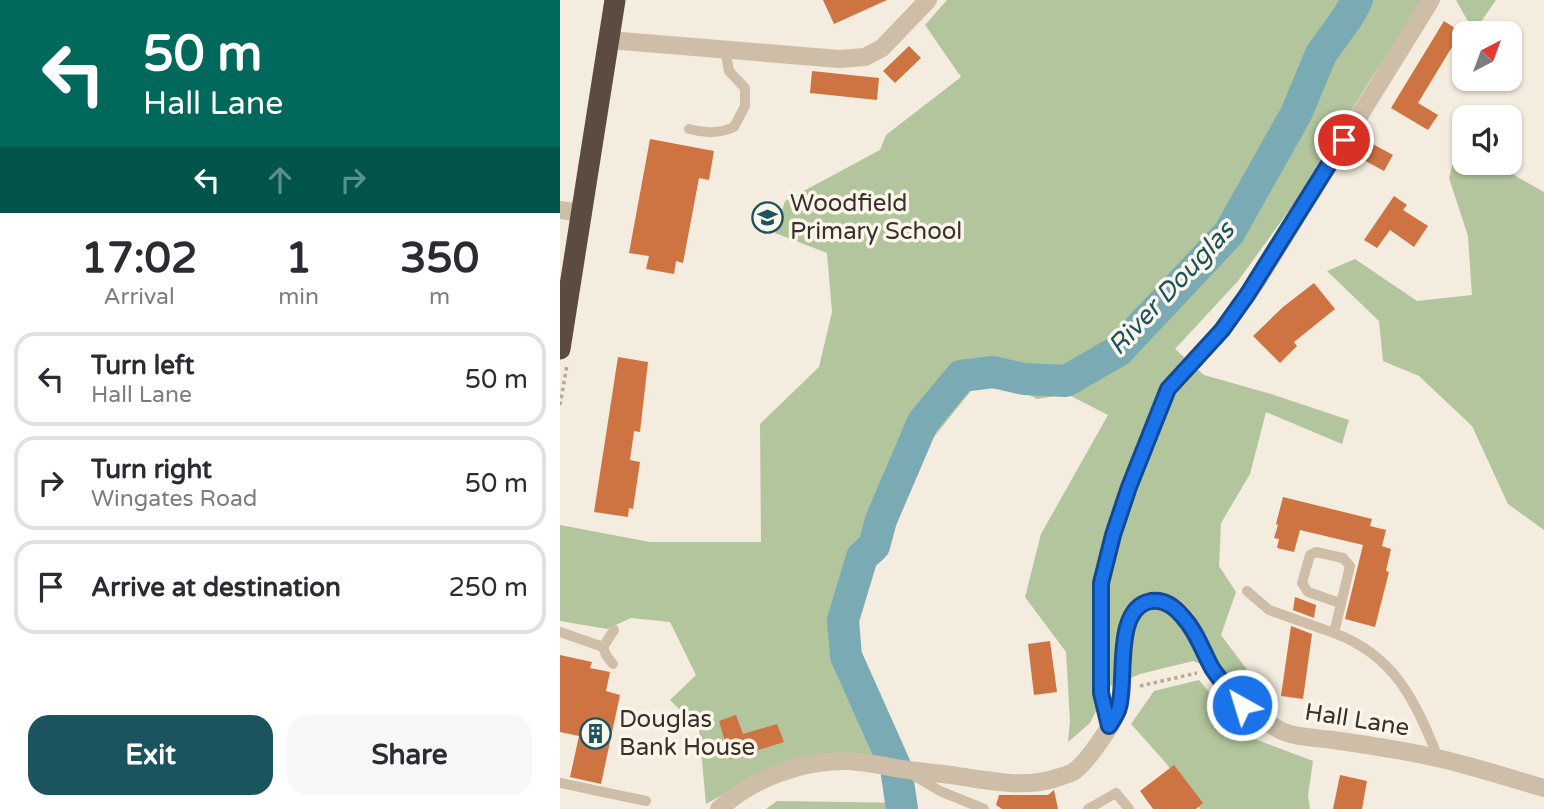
<!DOCTYPE html>
<style>
:root{--surface:#fff;--page:#f7f7f7;--text:#2b2b33;--muted:#7c7c81;--line:#e1e1e2;--accent:#1b535f}
body{margin:0;font-family:"Varela Round",sans-serif;background:var(--page);color:var(--text);height:100vh;display:flex;flex-direction:column;font-size:26px;white-space:nowrap}
*{box-sizing:border-box;margin:0}
p{font-size:23px;color:var(--muted)}
.icon{flex:none;width:38px;height:38px;fill:none;stroke:currentColor;stroke-width:2;stroke-linecap:round;stroke-linejoin:round}
.map{position:relative;flex:1;overflow:hidden}
.panel{display:flex;flex-direction:column;background:var(--surface);width:560px}
.panel>*{flex:none}
.guide{background:#00695c;color:#fff;overflow:hidden}
.needle{width:46px;rotate:41deg}
.tools{position:absolute;left:892px;top:21px;display:grid;gap:14px}
.tools a{display:grid;place-items:center;width:70px;height:70px;border-radius:14px;background:var(--surface);box-shadow:0 2px 5px #0004;font-size:35px}
.pin{position:absolute;display:grid;place-items:center;width:60px;height:60px;color:#fff;margin:-30px;border:4px solid #fff;border-radius:50%;box-shadow:0 2px 7px #0007}
.me{position:absolute;width:77px;margin:-38px;rotate:321deg;stroke-linejoin:round;filter:drop-shadow(0 0 5px #0008)}
.turn{display:flex;align-items:center;gap:24px;height:147px;padding:0 28px;font-size:32px}
.turn .icon{width:91px;height:91px;stroke-width:2.5}
.turn b{display:block;font-size:49px;line-height:60px}
.lanes{display:flex;align-items:center;height:66px;padding:0 28px;background:#0003;justify-content:center;gap:35px;direction:ltr}
.lanes .off{opacity:.35}
.eta{display:flex;justify-content:space-evenly;align-items:center;height:119px;text-align:center}
.eta b{font-size:42px;font-weight:700;line-height:49px}
.button{display:flex;gap:14px;margin-top:auto;padding:14px 28px}
.button a{flex:1;height:80px;border-radius:21px;background:var(--accent);color:#fff;font-size:28px;font-weight:700;line-height:80px;text-align:center}
.button a+a{background:var(--page);color:var(--text)}
ul{padding:0;list-style:none}
li{display:flex;align-items:center;gap:21px;height:94px;margin:0 14px 10px;padding:0 14px;border:4px solid var(--line);border-radius:21px}
li div{flex:1}
li b{display:block;font-size:26px}
li em{font-style:normal}
main{display:flex;flex:1;min-height:0}
.map>svg:first-child{display:block}
.green{fill:#b2c59c}
.lines{fill:none;stroke-linecap:round;stroke-linejoin:round}
.river{stroke:#7aabb4;stroke-width:32}
.building{fill:#ce7442}
.path{stroke:#baa892;stroke-width:3.5;stroke-dasharray:3.5 3.5;stroke-linecap:butt}
.lane{stroke:#cebea8;stroke-width:10}
.street{stroke:#cebea8;stroke-width:18}
.highway{stroke:#5c4b3f;stroke-width:21}
.route-casing{stroke:#114b97;stroke-width:18}
.route{stroke:#1a73e8;stroke-width:12}
.labels{text-anchor:middle;dominant-baseline:central;stroke-width:7;stroke-linejoin:round;paint-order:stroke}
.poi-label{font-size:24px;fill:#3a3029;stroke:#fbf6eb;text-anchor:start}
.street-label{font-size:24px;fill:#3a3029;stroke:#fbf6eb}
.water-label{font-size:26px;font-style:italic;fill:#1b535f;stroke:#fbf6eb}
</style>
<main>
<section class="panel">
<div class="guide">
<div class="turn"><svg class="icon" aria-label="left" viewBox="0 0 24 24"><path d="M17 20v-9H6M10 6l-5 5 5 5"/></svg><div><b>50 m</b>Hall Lane</div></div>
<div class="lanes"><svg class="icon" aria-label="left" viewBox="0 0 24 24"><path d="M17 20v-9H6M10 6l-5 5 5 5"/></svg><svg class="icon off" aria-label="ahead" viewBox="0 0 24 24"><path d="M12 20V5M6 11l6-6 6 6"/></svg><svg class="icon off" aria-label="right" viewBox="0 0 24 24"><path d="M7 20v-9h11M14 6l5 5-5 5"/></svg></div>
</div>
<div class="eta">
<div><b>17:02</b><p>Arrival</p></div>
<div><b>1</b><p>min</p></div>
<div><b>350</b><p>m</p></div>
</div>
<ul>
<li><svg class="icon" aria-label="left" viewBox="0 0 24 24"><path d="M17 20v-9H6M10 6l-5 5 5 5"/></svg><div><b>Turn left</b><p>Hall Lane</p></div><em>50 m</em></li>
<li><svg class="icon" aria-label="right" viewBox="0 0 24 24"><path d="M7 20v-9h11M14 6l5 5-5 5"/></svg><div><b>Turn right</b><p>Wingates Road</p></div><em>50 m</em></li>
<li><svg class="icon" aria-label="arrive" viewBox="0 0 24 24"><path d="M6 21V4h12l-3 4 3 4H6"/></svg><div><b>Arrive at destination</b></div><em>250 m</em></li>
</ul>
<div class="button"><a>Exit</a><a>Share</a></div>
</section>
<div class="map">
<svg width="984" height="809" viewBox="0 0 984 809">
<rect width="100%" height="100%" fill="#f4ecde"/>
<g class="green">
<path d="M387,0H864L809,82L738,198L678,281L615,349L644,375L711,394L789,420L782,444L706,412L690,474L661,523L659,566L676,592L661,635L700,687L633,661L580,674L548,687L530,723L508,742L510,721L506,652L465,597L481,534L548,415L507,394L477,399L426,372L341,478L296,618L295,635L318,760L210,768L146,804L139,729L110,700L136,675L110,622L71,618L47,629L0,621V525L90,542H201L200,424L259,367L272,312L267,253L215,233L225,201L320,150L326,135L401,77L365,25Z"/>
<path d="M896,0H936L914,32Z"/>
<path d="M898,143L905,147V163H933L984,192V530L948,504L912,426L859,376L823,361L819,321L767,271L795,259L857,301L912,295L908,236L889,178Z"/>
<path d="M639,680L684,735L753,761L748,796L750,809H640L605,762L571,724L594,691Z"/>
<path d="M217,801L350,803L354,809H206Z"/>
</g>
<g class="lines">
<path class="river" d="M342,809L336,768L286,656L283,620L302,557L314,546L321,520L363,422L401,376L433,372L464,379L506,381L558,351L669,233L736,114L761,54L789,15L797,0"/>
</g>
<g class="building">
<path d="M263,0H327L274,24Z"/>
<path d="M884,21L901,32L858,103L878,115L868,130L831,108Z"/>
<path d="M349,46L361,58L335,83L323,71Z"/>
<path d="M252,71L319,78L317,100L250,93Z"/>
<path d="M90,139L154,151L149,180L139,178L123,263L116,261L114,274L86,269L89,256L69,253Z"/>
<path d="M809,142L833,155L824,171L800,158Z"/>
<path d="M834,196L847,205L843,210L868,226L854,247L830,230L817,248L804,240Z"/>
<path d="M754,283L775,309L734,342L737,346L720,363L693,336L723,307Z"/>
<path d="M58,357L88,362L80,432L74,431L70,460L80,462L73,509L69,508L68,517L34,512Z"/>
<path d="M723,497L812,519L810,526L826,530L822,546L831,549L826,571L829,572L815,627L785,619L803,545L740,530L734,552L717,548L719,539L714,538L718,525L716,524Z"/>
<path d="M735,597L756,605L754,618L733,610Z"/>
<path d="M731,626L752,634L743,699L721,696Z"/>
<path d="M490,641L497,692L474,695L468,644Z"/>
<path d="M0,655L32,662L30,668L50,672L46,691L60,695L41,784L10,777L19,736L0,732Z"/>
<path d="M176,715L183,734L217,724L224,742L170,759L159,721Z"/>
<path d="M614,765L643,803L636,809H593L580,791Z"/>
<path d="M780,775L807,781L802,809H773Z"/>
<path d="M494,790L498,809H442L436,805L439,795H488Z"/>
</g>
<g class="lines">
<g class="path">
<path d="M0,405L7,365"/>
<path d="M580,686L637,673"/>
</g>
<g class="lane">
<path d="M129,129C146,133 158,134 174,127L185,106V88L169,71L165,49"/>
<path d="M687,591L709,610L774,633"/>
<path d="M780,603L748,592L742,583L750,555L756,552L783,558L790,566L774,633C834,655 856,701 878,758"/>
<path d="M0,632L43,647L54,630"/>
<path d="M43,647L46,655L53,664"/>
<path d="M351,774L380,791L424,809"/>
<path d="M0,783L86,801"/>
<path d="M528,809L556,793L569,809"/>
</g>
<g class="street">
<path d="M49,40L279,59L305,57L322,48L368,0"/>
<path d="M0,210L23,213"/>
<path d="M549,726L541,693V583L553,535L569,487L608,389L662,330L697,281L871,0"/>
<path d="M159,809C194,778 241,760 289,761C306,762 324,766 341,769C364,772 387,774 410,778C438,782 465,787 493,779C500,777 507,775 513,772C526,764 554,723 559,708C568,682 551,596 598,601C633,605 638,650 655,672C674,697 687,709 713,726C730,738 752,737 773,740C808,745 843,750 877,758C913,766 949,778 984,788"/>
</g>
<path class="highway" d="M0,349L55,0"/>
</g>
<g class="lines">
<defs>
<path id="route" d="M682,705C673,693 660,681 652,668C642,650 637,632 623,617C615,607 604,599 591,601C553,608 567,679 559,707C558,713 553,720 549,726L541,693V583L553,535L569,487L608,389L662,330L687,295L784,140"/>
</defs>
<use href="#route" class="route-casing"/>
<use href="#route" class="route"/>
</g>
<defs>
<symbol id="school-ring" viewBox="-11 -11 22 22"><circle r="9.5" fill="#fbf6eb" stroke="#1b535f" stroke-width="1.5"/><path d="M0-5L7-2L0 1L-7-2ZM-4 1L0 2.5L4 1V4Q0 6-4 4Z" fill="#1b535f"/></symbol>
<symbol id="building-ring" viewBox="-11 -11 22 22"><circle r="9.5" fill="#fbf6eb" stroke="#1b535f" stroke-width="1.5"/><path d="M-4-6H4V6H1V3H-1V6H-4ZM-2.5-4.3h1.7v1.8h-1.7ZM.8-4.3h1.7v1.8H.8ZM-2.5-1h1.7V.8h-1.7ZM.8-1h1.7V.8H.8Z" fill="#1b535f"/></symbol>
</defs>
<g fill-rule="evenodd">
<use href="#school-ring" x="190" y="200" width="35" height="35"/>
<use href="#building-ring" x="18" y="716" width="35" height="35"/>
</g>
<g class="labels">
<g class="poi-label">
<text x="230" y="203">Woodfield<tspan x="230" dy="28">Primary School</tspan></text>
<text x="59" y="719">Douglas<tspan x="59" dy="28">Bank House</tspan></text>
</g>
<g class="street-label">
<text transform="translate(797 720) rotate(9)">Hall Lane</text>
</g>
<g class="water-label">
<text transform="translate(611 288) rotate(-47)">River Douglas</text>
</g>
</g>
</svg>
<div class="tools">
<a><svg class="needle" viewBox="-14 -14 28 28"><path d="M0-13l5 13h-10z" fill="#e53935"/><path d="M0 13l5-13h-10z" fill="#7c7c81"/></svg></a>
<a><svg class="icon" aria-label="sound" viewBox="0 0 24 24"><path d="M4 9h4l5-4v14l-5-4H4zM17 9q2 3 0 6"/></svg></a>
</div>
<div class="pin" style="left:784px;top:140px;background:#d93025"><svg class="icon" aria-label="arrive" viewBox="0 0 24 24"><path d="M6 21V4h12l-3 4 3 4H6"/></svg></div>
<svg class="me" style="left:682px;top:705px" viewBox="-20 -20 40 40"><circle r="17" fill="#1a73e8" stroke="#fff" stroke-width="3"/><path d="M0-11L8 9 0 5-8 9z" fill="#fff"/></svg>
</div>
</main>
